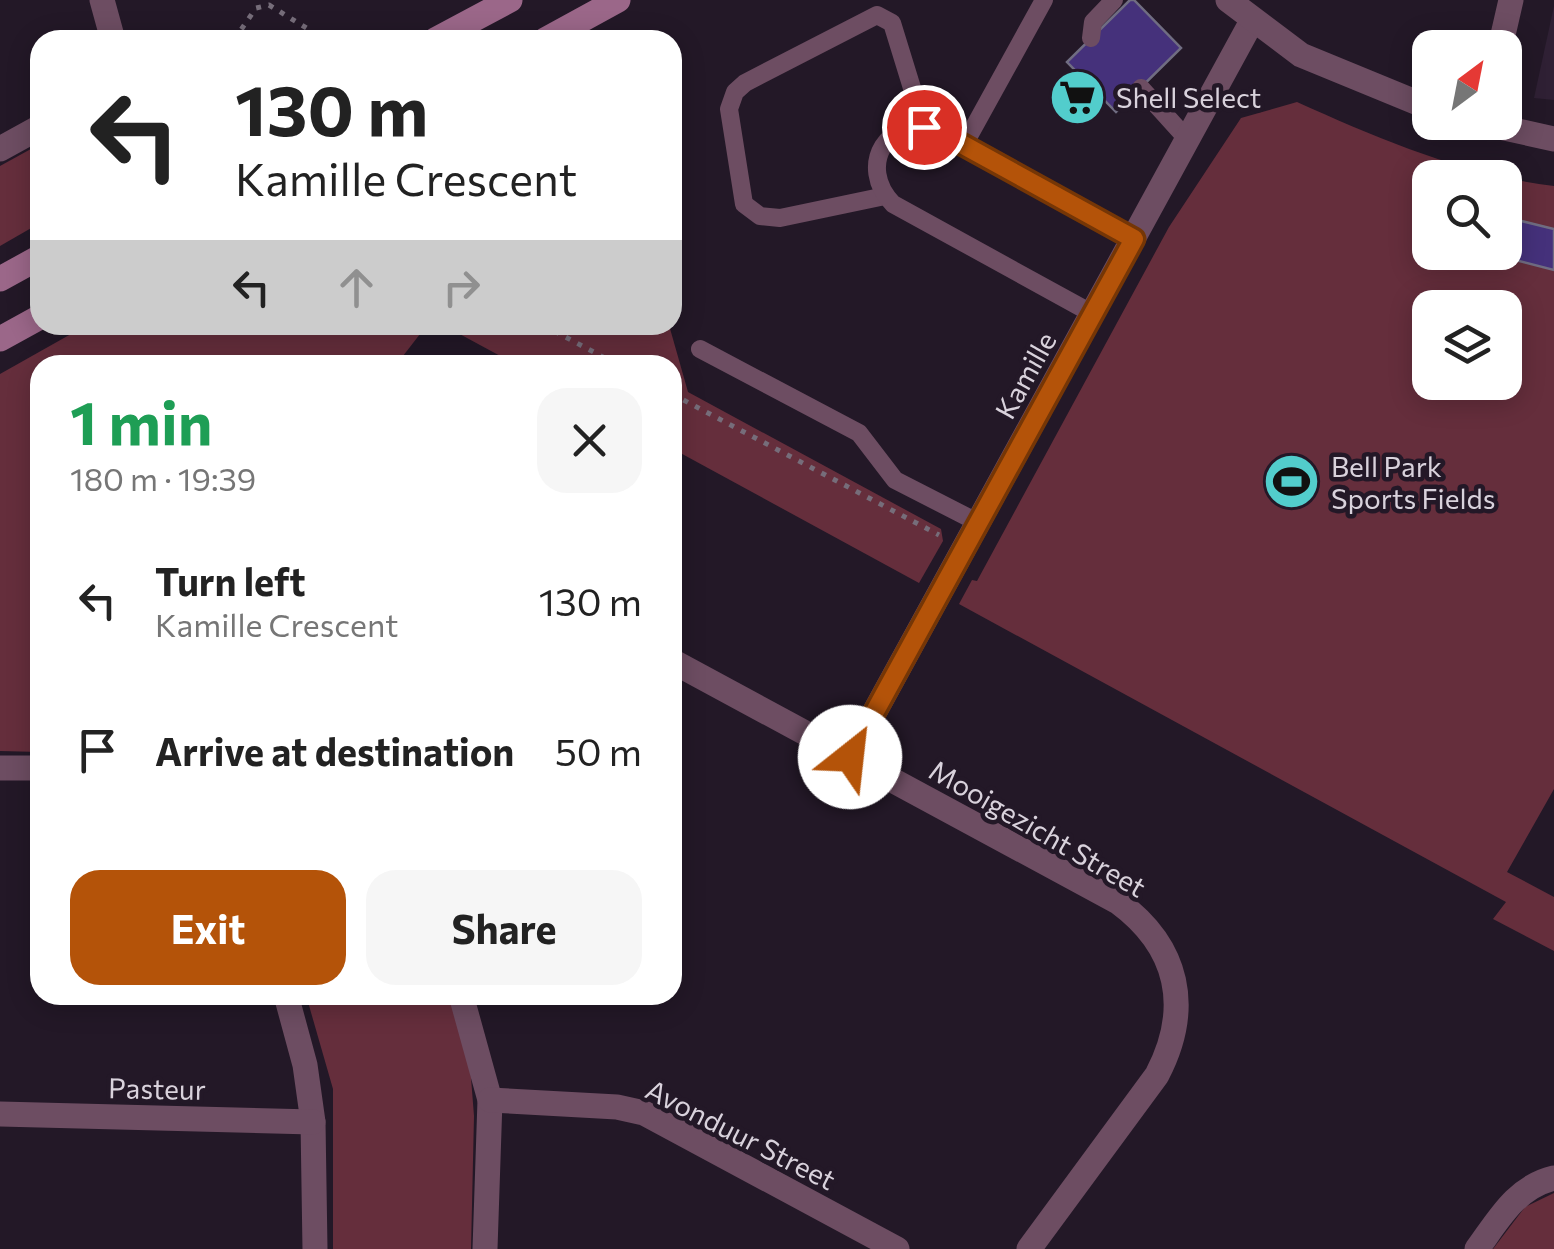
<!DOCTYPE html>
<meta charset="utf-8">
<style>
:root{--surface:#fff;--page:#f6f6f6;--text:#222;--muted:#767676;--accent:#b45309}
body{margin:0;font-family:Commissioner,sans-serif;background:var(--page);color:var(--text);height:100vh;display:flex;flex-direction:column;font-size:38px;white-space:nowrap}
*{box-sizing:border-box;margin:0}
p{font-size:32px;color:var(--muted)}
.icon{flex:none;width:55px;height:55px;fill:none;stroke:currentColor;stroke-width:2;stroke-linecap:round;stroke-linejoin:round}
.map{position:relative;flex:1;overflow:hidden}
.sheet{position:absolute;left:30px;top:355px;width:652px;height:650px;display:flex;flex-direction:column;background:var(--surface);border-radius:30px;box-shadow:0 5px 25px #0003}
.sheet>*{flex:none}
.banner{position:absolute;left:30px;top:30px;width:652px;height:305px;border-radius:30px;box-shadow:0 5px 25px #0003;background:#fff;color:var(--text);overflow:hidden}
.needle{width:65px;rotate:32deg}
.buttons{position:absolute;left:1412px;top:30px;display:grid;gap:20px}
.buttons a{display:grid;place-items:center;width:110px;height:110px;border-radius:20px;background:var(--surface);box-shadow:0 5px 25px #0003;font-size:50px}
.pin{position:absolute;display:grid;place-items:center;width:85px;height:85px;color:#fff;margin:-42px;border:5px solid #fff;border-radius:50%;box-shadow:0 2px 10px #0007}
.me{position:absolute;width:110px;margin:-55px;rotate:29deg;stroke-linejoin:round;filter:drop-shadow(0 0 8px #0008)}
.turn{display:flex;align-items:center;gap:35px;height:210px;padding:0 40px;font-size:45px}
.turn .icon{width:130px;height:130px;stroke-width:2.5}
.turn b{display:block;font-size:70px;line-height:85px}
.lanes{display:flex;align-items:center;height:95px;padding:0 40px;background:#0003;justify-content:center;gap:50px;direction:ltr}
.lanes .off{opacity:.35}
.round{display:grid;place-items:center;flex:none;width:105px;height:105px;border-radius:30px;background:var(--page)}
.summary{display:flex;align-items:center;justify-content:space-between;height:170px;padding:0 40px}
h1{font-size:60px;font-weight:700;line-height:75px;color:#1e9e55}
.cta{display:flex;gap:20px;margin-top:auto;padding:20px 40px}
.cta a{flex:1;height:115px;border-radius:30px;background:var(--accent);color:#fff;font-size:40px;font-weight:700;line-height:115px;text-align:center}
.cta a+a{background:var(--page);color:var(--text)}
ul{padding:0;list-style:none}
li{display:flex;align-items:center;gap:30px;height:150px;padding:0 40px}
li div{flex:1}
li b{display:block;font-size:38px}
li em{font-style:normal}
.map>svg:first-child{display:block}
.built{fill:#2f2034}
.green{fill:#652e3c;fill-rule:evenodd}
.building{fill:#45317b;stroke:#706d82;stroke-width:2.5}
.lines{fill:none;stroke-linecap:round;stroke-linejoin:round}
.path{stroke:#766d7a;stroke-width:5;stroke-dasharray:5 8;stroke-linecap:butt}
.service{stroke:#6d4d62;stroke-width:18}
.minor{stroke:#6d4d62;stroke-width:25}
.tertiary{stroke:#6d4d62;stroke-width:25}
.secondary{stroke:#9b6789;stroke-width:25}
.route-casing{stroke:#753606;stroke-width:25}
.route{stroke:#b45309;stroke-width:18}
.labels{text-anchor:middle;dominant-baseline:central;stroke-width:9;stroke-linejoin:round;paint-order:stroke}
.poi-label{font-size:28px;fill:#d9d2dc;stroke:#231827;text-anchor:start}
.street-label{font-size:28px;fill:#d9d2dc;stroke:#231827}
</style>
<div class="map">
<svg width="1554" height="1249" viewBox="0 0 1554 1249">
<rect width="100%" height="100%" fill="#231827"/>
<path class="built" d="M1554,6V100L1534,98Z"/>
<g class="green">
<path d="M1297,102C1379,139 1464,175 1554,186V789L1507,872L1554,897V951L1493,919L1506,902L959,604L972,580L977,581L1169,227L1241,118ZM1430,178H1505V252H1430ZM1430,308H1505V382H1430Z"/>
<path d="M40,144V223L0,246V166Z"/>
<path d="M87,325H427L396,365H40V752L0,751V374Z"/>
<path d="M443,325H669L688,392L941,529L943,541L919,583L673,449L672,365H517Z"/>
<path d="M306,995H450L470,1065L474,1116L471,1249H333V1089Z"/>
<path d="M1554,1193V1249H1493L1525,1207Z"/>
</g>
<g class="building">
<path d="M1130,0H1134L1181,48L1116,112L1067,62Z"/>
<path d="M1505,217L1554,229V270L1484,252H1505Z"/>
</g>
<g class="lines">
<g class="path">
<path d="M234,40L256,8L269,5L326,40"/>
<path d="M543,325L618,365"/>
<path d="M672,394L939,535"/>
</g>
<g class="service">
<path d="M1091,38L1093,22L1114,0"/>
<path d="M1141,88L1188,140"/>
<path d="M964,145L1044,0"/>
<path d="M885,196L780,218L760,216L744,204L729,109L735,92L745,83L877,15L892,23L924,127"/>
<path d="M1093,314L893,204C856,166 888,113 938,131L1134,239"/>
<path d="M700,349L859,433L895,480L979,523"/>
</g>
<g class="minor">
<path d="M102,0L113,40"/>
<path d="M1500,48L1511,0"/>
<path d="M0,149L40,127"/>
<path d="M672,661L1118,902C1179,947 1192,1008 1157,1075L1029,1249"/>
<path d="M850,757L1252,21"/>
<path d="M0,768H40"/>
<path d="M286,995L305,1065L313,1122L315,1249"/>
<path d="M461,995L490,1100L485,1249"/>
<path d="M490,1100L617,1107L644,1113L897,1249"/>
<path d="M0,1114L313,1122"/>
<path d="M1477,1249C1499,1219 1516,1187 1554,1178"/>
</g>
<g class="tertiary">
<path d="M1228,0L1301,55L1430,108"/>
<path d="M1477,122L1554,139"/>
</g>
<g class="secondary">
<path d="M435,40L510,0"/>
<path d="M545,40L618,0"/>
<path d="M0,279L40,257"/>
<path d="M0,339L40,317"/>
</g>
</g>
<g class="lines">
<defs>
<path id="route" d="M850,757L1134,239L938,131L924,127"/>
</defs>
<use href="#route" class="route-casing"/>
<use href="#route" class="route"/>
</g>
<defs>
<symbol id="supermarket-disc" viewBox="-11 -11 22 22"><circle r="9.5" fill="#52cdcc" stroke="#231827"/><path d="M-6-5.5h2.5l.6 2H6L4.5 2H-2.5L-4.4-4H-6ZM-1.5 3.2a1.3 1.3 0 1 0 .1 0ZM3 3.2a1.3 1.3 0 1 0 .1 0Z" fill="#111"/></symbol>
<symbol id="stadium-disc" viewBox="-11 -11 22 22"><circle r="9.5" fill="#52cdcc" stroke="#231827"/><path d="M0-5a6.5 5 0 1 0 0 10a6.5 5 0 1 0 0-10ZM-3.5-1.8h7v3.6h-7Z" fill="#111"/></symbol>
</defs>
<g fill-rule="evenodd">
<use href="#supermarket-disc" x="1046" y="66" width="63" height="63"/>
<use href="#stadium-disc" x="1260" y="450" width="63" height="63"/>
</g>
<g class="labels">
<g class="poi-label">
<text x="1116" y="97">Shell Select</text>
<text x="1331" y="466">Bell Park<tspan x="1331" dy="32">Sports Fields</tspan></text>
</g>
<g class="street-label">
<text transform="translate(1025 375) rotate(-61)">Kamille</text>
<text transform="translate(1038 828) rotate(30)">Mooigezicht Street</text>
<text transform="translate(157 1088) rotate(1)">Pasteur</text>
<text transform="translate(741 1134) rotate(27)">Avonduur Street</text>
</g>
</g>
</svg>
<div class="buttons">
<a><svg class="needle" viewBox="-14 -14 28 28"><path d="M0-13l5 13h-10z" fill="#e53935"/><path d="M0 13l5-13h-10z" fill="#767676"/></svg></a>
<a><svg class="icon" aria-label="search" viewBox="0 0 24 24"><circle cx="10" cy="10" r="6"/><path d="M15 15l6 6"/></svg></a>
<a><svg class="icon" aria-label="layers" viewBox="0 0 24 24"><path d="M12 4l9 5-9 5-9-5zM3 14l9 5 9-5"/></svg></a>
</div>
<div class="pin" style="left:924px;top:127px;background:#d93025"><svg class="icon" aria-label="arrive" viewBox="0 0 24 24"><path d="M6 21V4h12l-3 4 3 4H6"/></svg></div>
<svg class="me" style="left:850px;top:757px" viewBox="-20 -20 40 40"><circle r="19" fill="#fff"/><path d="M0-13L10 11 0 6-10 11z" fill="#b45309"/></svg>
<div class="banner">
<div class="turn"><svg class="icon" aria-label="left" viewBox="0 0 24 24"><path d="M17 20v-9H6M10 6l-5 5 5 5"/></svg><div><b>130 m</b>Kamille Crescent</div></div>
<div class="lanes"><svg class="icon" aria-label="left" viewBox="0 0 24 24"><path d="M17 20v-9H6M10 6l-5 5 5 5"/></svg><svg class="icon off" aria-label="ahead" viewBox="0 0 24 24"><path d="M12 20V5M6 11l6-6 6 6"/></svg><svg class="icon off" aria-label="right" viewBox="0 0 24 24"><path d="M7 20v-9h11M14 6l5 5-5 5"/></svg></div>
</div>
<section class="sheet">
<div class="summary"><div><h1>1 min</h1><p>180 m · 19:39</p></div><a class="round"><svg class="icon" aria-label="close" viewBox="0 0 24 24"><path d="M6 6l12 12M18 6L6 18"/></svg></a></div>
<ul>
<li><svg class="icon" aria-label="left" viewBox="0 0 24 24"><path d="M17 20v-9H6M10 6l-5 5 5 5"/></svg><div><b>Turn left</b><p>Kamille Crescent</p></div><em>130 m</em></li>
<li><svg class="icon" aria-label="arrive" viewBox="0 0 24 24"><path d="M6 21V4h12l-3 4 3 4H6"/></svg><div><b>Arrive at destination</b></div><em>50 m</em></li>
</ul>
<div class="cta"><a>Exit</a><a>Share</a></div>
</section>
</div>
